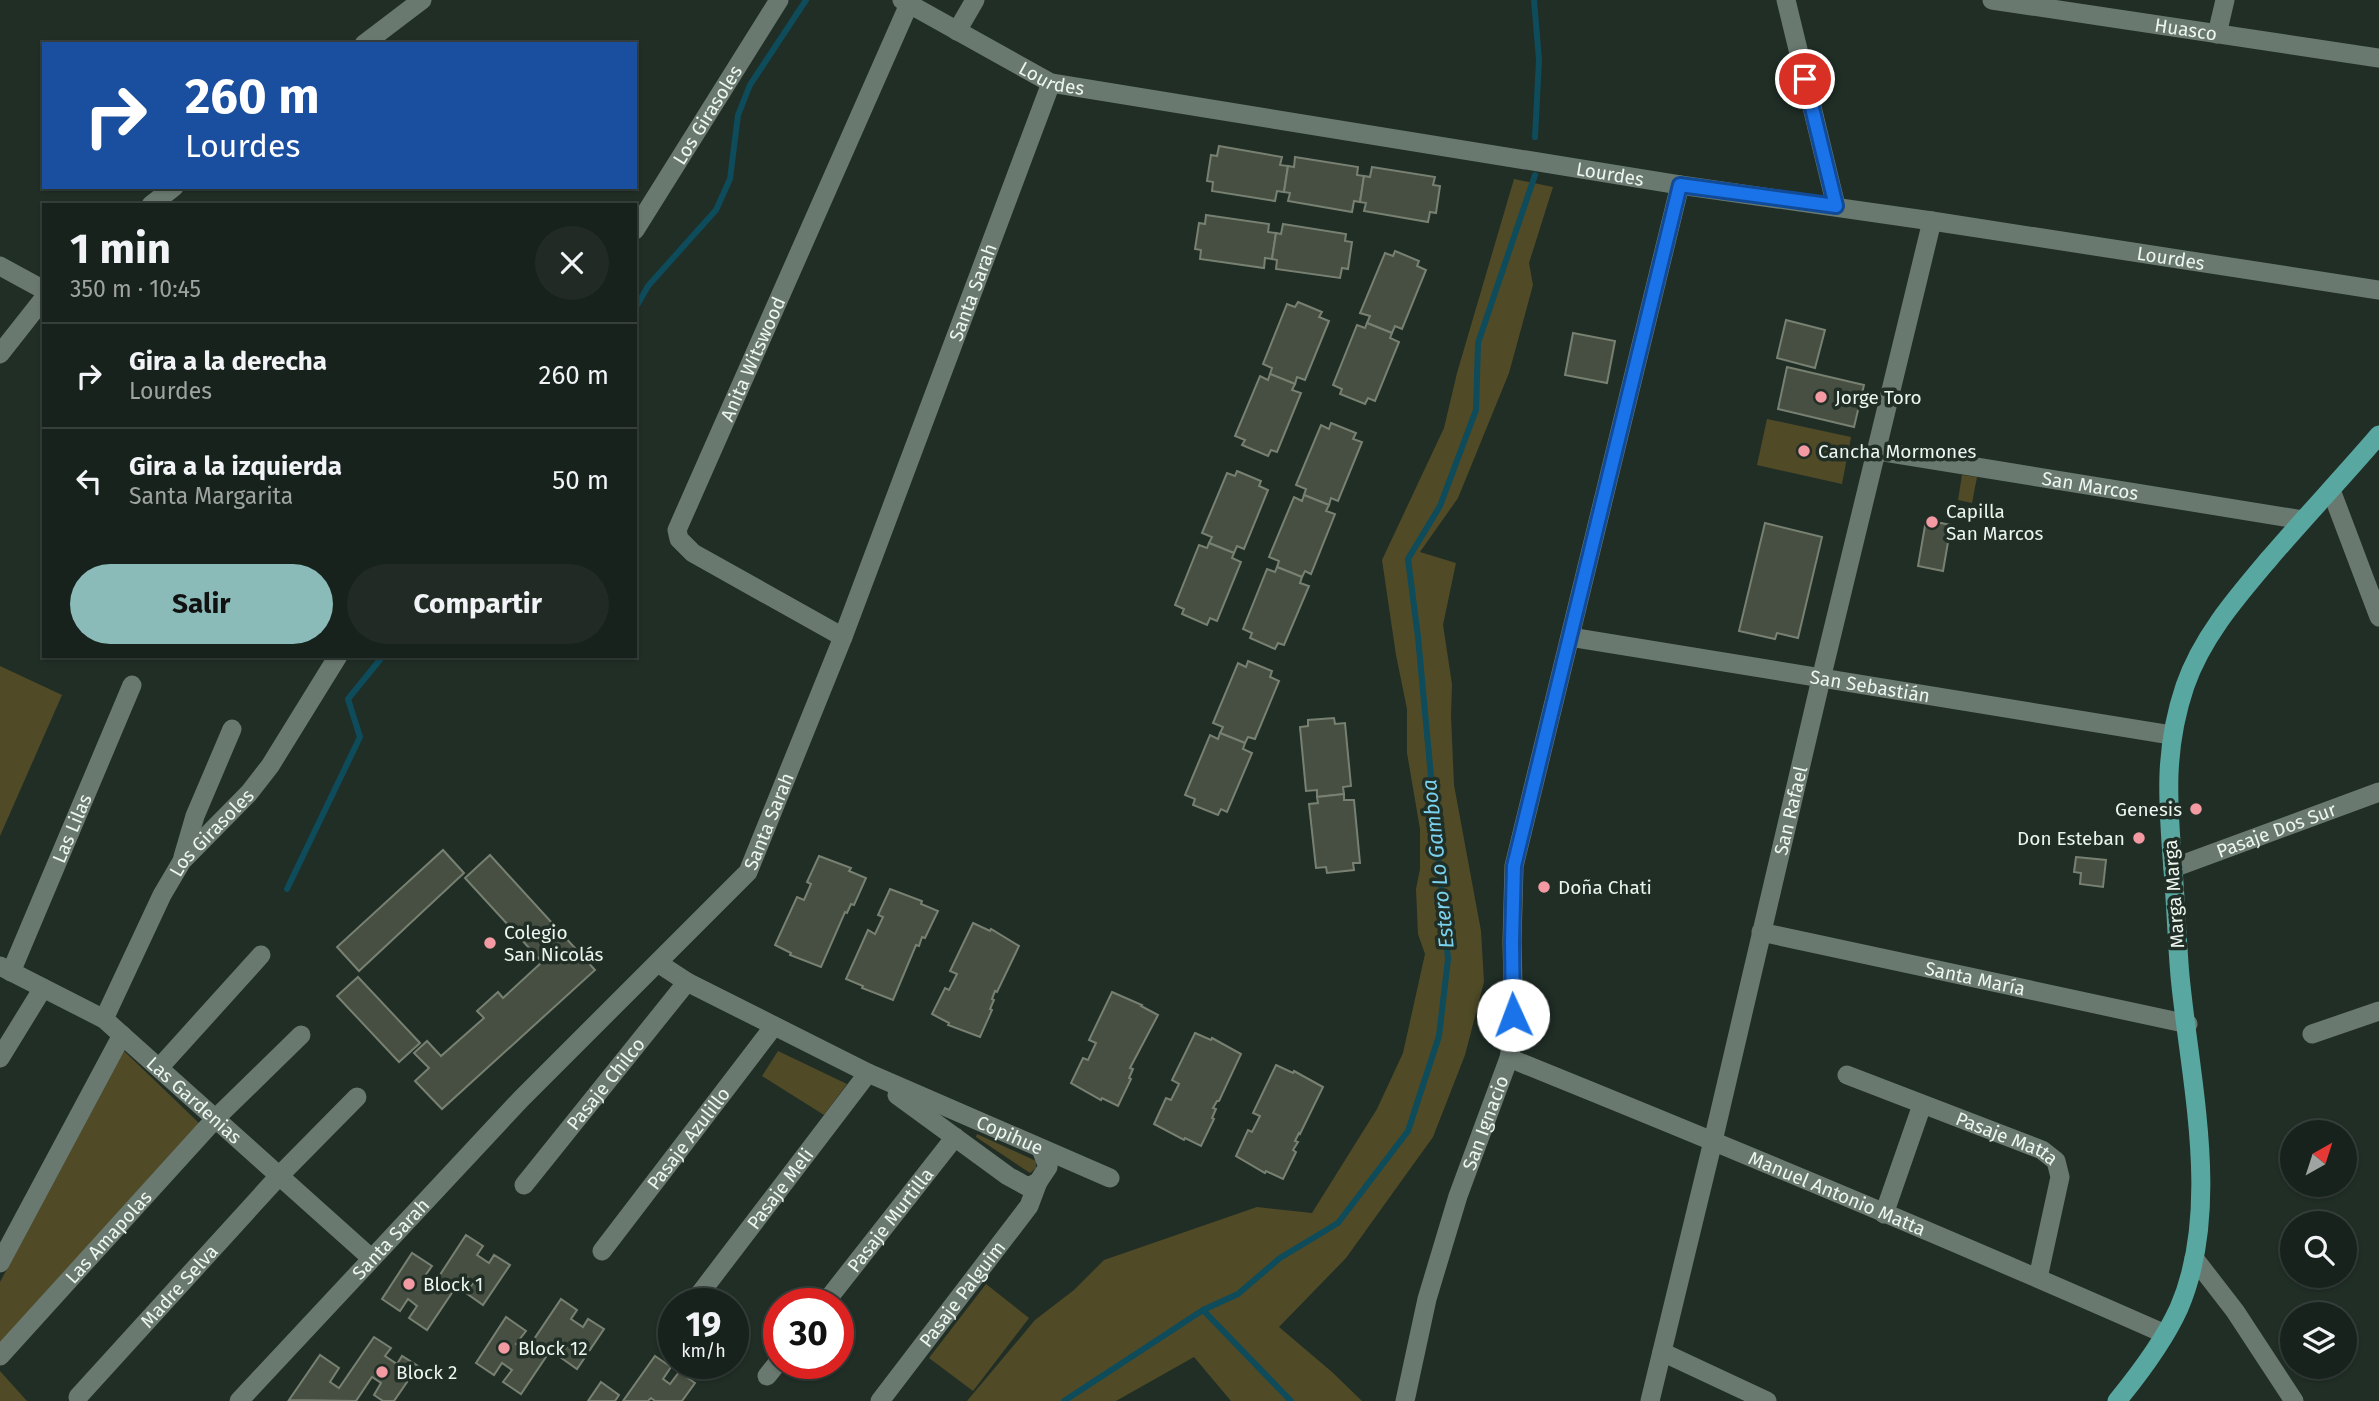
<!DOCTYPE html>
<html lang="es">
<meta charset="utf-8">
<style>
:root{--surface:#18221c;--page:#212a25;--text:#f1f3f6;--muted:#9fa4a3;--line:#363f3b;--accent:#8bbbb9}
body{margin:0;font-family:"Fira Sans",sans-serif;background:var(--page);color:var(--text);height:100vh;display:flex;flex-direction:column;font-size:26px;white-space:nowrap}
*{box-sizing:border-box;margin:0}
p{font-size:23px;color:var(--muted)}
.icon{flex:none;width:38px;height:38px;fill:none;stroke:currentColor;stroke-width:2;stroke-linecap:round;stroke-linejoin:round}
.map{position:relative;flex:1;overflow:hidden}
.side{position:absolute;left:42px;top:203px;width:595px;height:455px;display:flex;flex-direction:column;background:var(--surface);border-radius:0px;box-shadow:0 2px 5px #0004,0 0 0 2px var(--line)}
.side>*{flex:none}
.guide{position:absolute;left:42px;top:42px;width:595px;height:147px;border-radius:0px;box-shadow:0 2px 5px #0004,0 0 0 2px var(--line);background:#1a4fa0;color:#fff;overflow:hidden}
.needle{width:46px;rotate:39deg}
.tools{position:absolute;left:2280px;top:1120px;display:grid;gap:14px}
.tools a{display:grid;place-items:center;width:77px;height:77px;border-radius:50%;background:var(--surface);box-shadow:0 2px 5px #0004,0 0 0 2px var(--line);font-size:35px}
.speed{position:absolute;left:658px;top:1288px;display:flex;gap:14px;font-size:35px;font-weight:700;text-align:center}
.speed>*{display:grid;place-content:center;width:91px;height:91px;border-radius:50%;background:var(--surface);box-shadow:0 2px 5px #0004,0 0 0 2px var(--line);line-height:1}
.speed small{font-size:18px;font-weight:400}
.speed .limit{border:10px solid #d22;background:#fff;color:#111}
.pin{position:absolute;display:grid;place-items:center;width:60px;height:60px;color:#fff;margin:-30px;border:4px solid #fff;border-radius:50%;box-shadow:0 2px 7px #0007}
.me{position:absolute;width:77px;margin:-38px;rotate:358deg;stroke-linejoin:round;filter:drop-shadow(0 0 5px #0008)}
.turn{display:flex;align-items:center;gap:24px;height:147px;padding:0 28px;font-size:32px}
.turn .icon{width:91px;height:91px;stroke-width:2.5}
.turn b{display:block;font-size:49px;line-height:60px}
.round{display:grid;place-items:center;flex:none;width:74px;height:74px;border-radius:37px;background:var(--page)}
.head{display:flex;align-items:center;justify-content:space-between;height:119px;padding:0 28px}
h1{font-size:42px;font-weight:700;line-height:52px}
.button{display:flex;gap:14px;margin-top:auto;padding:14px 28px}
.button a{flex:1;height:80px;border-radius:42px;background:var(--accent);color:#111;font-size:28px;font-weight:700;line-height:80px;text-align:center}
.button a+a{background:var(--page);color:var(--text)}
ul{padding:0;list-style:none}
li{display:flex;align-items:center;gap:21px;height:105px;padding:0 28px;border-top:2px solid var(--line)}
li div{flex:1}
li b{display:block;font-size:26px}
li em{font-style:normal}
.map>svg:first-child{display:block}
.green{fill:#504b26}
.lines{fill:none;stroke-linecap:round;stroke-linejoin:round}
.stream{stroke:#0e4b5b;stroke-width:6}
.building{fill:#474f42;stroke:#788072;stroke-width:2}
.minor{stroke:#697970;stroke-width:19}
.tertiary{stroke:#697970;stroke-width:19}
.secondary{stroke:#697970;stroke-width:19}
.primary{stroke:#58a7a0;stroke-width:19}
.route-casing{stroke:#114b97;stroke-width:18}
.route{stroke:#1a73e8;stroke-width:12}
.poi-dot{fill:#f49aa2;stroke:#202e26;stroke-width:2.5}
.labels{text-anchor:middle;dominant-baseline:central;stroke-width:7;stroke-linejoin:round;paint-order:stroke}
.street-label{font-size:19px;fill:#edf5f0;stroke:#202e26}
.poi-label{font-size:19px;fill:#edf5f0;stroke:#202e26;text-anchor:start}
.water-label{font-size:21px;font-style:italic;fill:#7ad2ef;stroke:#202e26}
</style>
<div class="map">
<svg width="2379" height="1401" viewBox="0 0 2379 1401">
<rect width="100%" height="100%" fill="#202e26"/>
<g class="green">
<path d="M1514,179L1553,187L1529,263L1533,285L1509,373L1458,498L1420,552L1456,563L1443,625L1452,684L1451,716L1454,785L1481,931L1484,982L1465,1055L1433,1137L1346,1258L1279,1327L1332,1372L1362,1401H1231L1194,1357L1116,1401H967L1035,1320L1074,1290L1104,1260L1257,1207L1312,1213L1377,1109L1403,1053L1425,954L1418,934L1416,889L1420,869V829L1407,753V709L1396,655L1382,560L1444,428L1457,373Z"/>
<path d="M1767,419L1851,437L1842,484L1757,465Z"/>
<path d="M1962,475L1977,477L1972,503L1958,500Z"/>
<path d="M0,666L62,695L0,836Z"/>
<path d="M124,1051L200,1124L0,1346V1282Z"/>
<path d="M778,1051L847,1084L824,1115L762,1076Z"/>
<path d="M977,1134L1036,1161V1168L1030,1173L976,1137Z"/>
<path d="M986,1284L1029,1318L973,1391L929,1358Z"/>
<path d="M0,1371L27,1401H0Z"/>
</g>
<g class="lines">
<g class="stream">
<path d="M1534,0L1539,60L1535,137"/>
<path d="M635,309L648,286L716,210L730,179L738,115L750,85L806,0"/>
<path d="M287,889L360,737L348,699L383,656"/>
<path d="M1203,1310L1291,1401"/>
<path d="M1064,1401L1203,1310L1238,1294L1280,1258L1338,1223L1408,1131L1439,1036L1448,959L1418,637L1408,559L1440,506L1476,410L1478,343L1535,175"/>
</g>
</g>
<g class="building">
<path d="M1219,146L1282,157L1280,165L1288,166L1284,192L1277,191L1275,201L1212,191L1213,182L1207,181L1211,155L1217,156Z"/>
<path d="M1295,157L1358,167L1357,175L1364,176L1360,202L1354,201L1352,212L1288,201L1290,193L1284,192L1288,166L1294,167Z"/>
<path d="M1372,167L1435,177L1433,185L1440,186L1436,213L1430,212L1428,222L1364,211L1366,203L1360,202L1364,176L1370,177Z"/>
<path d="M1206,215L1269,224L1268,232L1276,233L1272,259L1265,258L1264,268L1200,259L1201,250L1195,249L1199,223L1205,224Z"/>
<path d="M1283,224L1346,234L1345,241L1352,242L1348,269L1342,268L1340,278L1276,269L1277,260L1272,259L1276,233L1281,234Z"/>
<path d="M1395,251L1419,261L1417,266L1426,270L1402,329L1395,326L1392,333L1367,323L1370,316L1360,313L1385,253L1393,256Z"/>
<path d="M1298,302L1322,312L1319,317L1329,321L1305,380L1297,377L1295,384L1270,374L1272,368L1263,364L1287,304L1295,307Z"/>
<path d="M1786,320L1825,330L1815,368L1777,358Z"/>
<path d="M1367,323L1392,333L1390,338L1399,342L1375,401L1368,398L1365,404L1340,394L1342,389L1333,385L1357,325L1365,328Z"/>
<path d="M1573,333L1615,341L1607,383L1565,375Z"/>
<path d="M1787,367L1864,385L1854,427L1778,409Z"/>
<path d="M1270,374L1295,384L1292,390L1301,393L1277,452L1271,450L1268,456L1242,445L1245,440L1235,436L1260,376L1268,380Z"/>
<path d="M1331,423L1356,433L1353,439L1362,442L1338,501L1331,498L1329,505L1304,495L1306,489L1296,485L1321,425L1329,429Z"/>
<path d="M1237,471L1261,481L1259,486L1268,490L1244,549L1237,546L1234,553L1209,543L1212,537L1202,533L1227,473L1235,476Z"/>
<path d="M1304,495L1329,505L1326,511L1335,514L1311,574L1305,571L1302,577L1277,567L1279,561L1269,557L1294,497L1302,501Z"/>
<path d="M1926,520L1951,525L1943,571L1918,566Z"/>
<path d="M1765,523L1822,537L1798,638L1777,633L1775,639L1739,631Z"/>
<path d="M1209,543L1234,553L1232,558L1241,562L1217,621L1210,618L1207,625L1182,614L1184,609L1175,605L1199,545L1207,548Z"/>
<path d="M1277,567L1302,577L1300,583L1309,586L1284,645L1278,643L1275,649L1250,638L1252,633L1243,629L1267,569L1275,572Z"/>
<path d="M1248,661L1272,671L1270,677L1279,681L1255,739L1248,737L1245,743L1220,733L1223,727L1213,723L1238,663L1246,667Z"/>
<path d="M1334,718L1335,724L1345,723L1351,786L1343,787L1344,794L1317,797V790L1306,791L1300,727L1308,726V720Z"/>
<path d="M1220,733L1245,743L1243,749L1252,753L1227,812L1221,809L1218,815L1193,805L1195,799L1185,795L1210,735L1218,739Z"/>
<path d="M1344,794V800H1354L1360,863H1353L1354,870L1327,873L1326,867L1316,868L1309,804L1318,803L1317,797Z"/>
<path d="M443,850L464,873L359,971L337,947Z"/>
<path d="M490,855L595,970L442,1109L415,1081L429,1068L414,1053L427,1041L441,1056L484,1018L477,1011L498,992L503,998L542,962L465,878Z"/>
<path d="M819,856L851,868L849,871L866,878L854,905L851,904L847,913L845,912L821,967L790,955L791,953L775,945L797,897L804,900L811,884L807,882Z"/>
<path d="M2076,857L2106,860L2103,887L2080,884L2081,873L2074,872Z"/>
<path d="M890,889L922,901L921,904L938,911L925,938L922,937L919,946L916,945L893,1000L862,988L863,986L846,979L868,930L875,934L883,917L878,915Z"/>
<path d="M973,923L990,931L991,929L1019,946L997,992L995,991L992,999L994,1000L990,1009L992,1010L980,1037L948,1025L949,1023L932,1014L945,988L949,990L957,974L950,971Z"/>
<path d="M358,977L420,1043L399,1062L337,996Z"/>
<path d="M1112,992L1142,1005L1141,1006L1158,1015L1130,1068L1133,1069L1129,1078L1131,1079L1118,1106L1102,1098L1101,1100L1071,1083L1083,1058L1088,1060L1096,1043L1089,1040Z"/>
<path d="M1195,1033L1211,1040L1212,1038L1241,1054L1219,1101H1217L1213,1108L1216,1109L1212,1118L1214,1119L1201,1146L1185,1138L1184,1140L1154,1124L1166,1098L1171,1100L1179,1084L1172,1080Z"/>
<path d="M1276,1065L1293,1073L1294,1071L1323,1087L1300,1134L1299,1133L1295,1141L1298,1142L1293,1150L1296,1152L1283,1179L1266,1171L1265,1173L1236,1156L1248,1130L1252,1132L1260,1116L1253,1113Z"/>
<path d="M466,1235L483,1246L477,1255L489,1263L494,1255L510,1265L483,1305L466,1293L474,1282L464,1275L427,1330L409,1318L417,1306L408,1299L400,1311L382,1299L412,1253L432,1266L422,1280L432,1287Z"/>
<path d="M561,1299L577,1310L571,1319L583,1327L588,1319L604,1329L577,1369L560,1357L568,1345L558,1339L521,1394L503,1382L512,1370L502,1363L494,1375L476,1363L506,1317L526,1331L516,1344L526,1351Z"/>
<path d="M374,1337L391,1348L385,1356L397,1364L402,1356L418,1366L394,1401H383L374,1395L381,1383L372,1377L356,1401L289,1400L320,1355L339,1368L330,1382L339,1388Z"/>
<path d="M655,1356L671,1367L663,1379L670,1384L679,1372L695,1383L682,1401H655L651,1398L648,1401H623Z"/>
<path d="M601,1382L619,1395L615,1401H588Z"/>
</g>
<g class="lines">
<g class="minor">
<path id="s1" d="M1992,0L2379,58"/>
<path d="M957,31L975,0"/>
<path d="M2217,34L2225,0"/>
<path id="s2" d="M635,230L779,0"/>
<path d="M0,266L44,290"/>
<path id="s3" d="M1878,451L2303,520"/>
<path d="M2331,490L2379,617"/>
<path id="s4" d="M843,637L693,553L679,539L677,530L909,4"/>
<path id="s5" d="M1570,637L2171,735"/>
<path d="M183,857L195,816L232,729"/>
<path id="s6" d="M2173,868L2379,792"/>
<path id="s7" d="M1761,932L2188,1024"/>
<path id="s8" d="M658,963L687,982L868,1073L1110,1178"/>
<path id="s9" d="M0,966L104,1019L371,1258"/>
<path id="s10" d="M11,972L132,685"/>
<path id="s11" d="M104,1019L162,895L182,861L249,793L270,766L338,656"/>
<path d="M2312,1034L2379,1011"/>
<path d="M0,1058L43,988"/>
<path id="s12" d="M1509,1058C1729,1147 1948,1238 2165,1334"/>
<path d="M159,1068L261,955"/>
<path id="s13" d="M1847,1075L2042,1150L2056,1161L2060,1177L2038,1278"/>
<path d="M897,1095L1008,1176L1028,1187L1038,1182L1048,1167L1041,1149"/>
<path id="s14" d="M524,1185L687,982"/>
<path d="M1884,1214L1922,1105"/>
<path id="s15" d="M602,1251L774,1026"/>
<path d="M2194,1258L2235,1311L2294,1401"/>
<path d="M0,1263L122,1035"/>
<path id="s16" d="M692,1304L868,1073"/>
<path id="s17" d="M824,1304L955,1137"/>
<path id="s18" d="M0,1356L215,1119L301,1035"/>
<path d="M767,1376L779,1361"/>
<path id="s19" d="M78,1397L279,1176L357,1097"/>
<path id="s20" d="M239,1401L521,1099L748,872L843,637L1051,83"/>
<path id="s21" d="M880,1401L1029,1206L1038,1182"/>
<path id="s22" d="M1405,1401L1427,1299L1458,1196L1509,1058L1514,1031L1512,942L1514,866L1680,185"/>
</g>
<g class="tertiary">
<path d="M1786,0L1836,206"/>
<path d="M364,44L422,0"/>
<path d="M151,205L174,187"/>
<path d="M0,354L44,298"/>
<path d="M1662,1352L1767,1401"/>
<path id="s23" d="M1650,1401L1713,1141L1821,679L1932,221"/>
</g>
<path class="secondary" id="s24" d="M902,0L1051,83L1680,185L1932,221L2379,290"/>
<path class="primary" d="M2117,1401C2140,1373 2164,1341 2179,1308C2222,1208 2190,1081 2180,976C2177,941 2176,906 2173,870C2168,804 2163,751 2185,686C2202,637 2236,598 2269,559C2305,517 2343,477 2379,435"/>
</g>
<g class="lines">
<defs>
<path id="route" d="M1513,1015L1512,942L1514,866L1680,185L1836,206L1805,79"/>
</defs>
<use href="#route" class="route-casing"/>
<use href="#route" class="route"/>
</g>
<g class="poi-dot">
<circle cx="1821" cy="397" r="7"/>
<circle cx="1804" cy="451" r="7"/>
<circle cx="1932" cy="522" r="7"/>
<circle cx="2196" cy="809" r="7"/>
<circle cx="2139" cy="838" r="7"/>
<circle cx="1544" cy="887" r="7"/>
<circle cx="490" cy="943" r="7"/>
<circle cx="409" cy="1284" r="7"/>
<circle cx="504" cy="1348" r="7"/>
<circle cx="382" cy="1372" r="7"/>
</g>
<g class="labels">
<g class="street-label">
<text stroke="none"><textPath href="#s1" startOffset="196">Huasco</textPath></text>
<text stroke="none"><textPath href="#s24" startOffset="170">Lourdes</textPath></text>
<text stroke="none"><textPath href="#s2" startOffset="136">Los Girasoles</textPath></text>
<text stroke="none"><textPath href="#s24" startOffset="737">Lourdes</textPath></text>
<text stroke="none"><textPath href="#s24" startOffset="1304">Lourdes</textPath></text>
<text stroke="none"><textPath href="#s20" startOffset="1356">Santa Sarah</textPath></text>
<text stroke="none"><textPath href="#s4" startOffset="388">Anita Witswood</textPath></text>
<text stroke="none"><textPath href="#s3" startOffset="215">San Marcos</textPath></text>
<text stroke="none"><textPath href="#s5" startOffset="304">San Sebastián</textPath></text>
<text stroke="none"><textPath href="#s23" startOffset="607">San Rafael</textPath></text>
<text stroke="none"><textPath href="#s20" startOffset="789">Santa Sarah</textPath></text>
<text stroke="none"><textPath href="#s10" startOffset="156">Las Lilas</textPath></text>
<text stroke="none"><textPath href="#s6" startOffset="110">Pasaje Dos Sur</textPath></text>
<text stroke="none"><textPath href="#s11" startOffset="217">Los Girasoles</textPath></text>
<text transform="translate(2174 894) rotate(-94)">Marga Marga</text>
<text stroke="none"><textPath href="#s7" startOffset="219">Santa María</textPath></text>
<text stroke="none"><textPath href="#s14" startOffset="130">Pasaje Chilco</textPath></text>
<text stroke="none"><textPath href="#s9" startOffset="238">Las Gardenias</textPath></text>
<text stroke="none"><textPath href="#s22" startOffset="290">San Ignacio</textPath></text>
<text stroke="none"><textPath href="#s8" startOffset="392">Copihue</textPath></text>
<text stroke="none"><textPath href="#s15" startOffset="142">Pasaje Azulillo</textPath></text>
<text stroke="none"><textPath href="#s13" startOffset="172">Pasaje Matta</textPath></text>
<text stroke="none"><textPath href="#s16" startOffset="145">Pasaje Meli</textPath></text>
<text stroke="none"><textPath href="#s12" startOffset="355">Manuel Antonio Matta</textPath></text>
<text stroke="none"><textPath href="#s17" startOffset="107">Pasaje Murtilla</textPath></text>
<text stroke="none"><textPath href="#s18" startOffset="161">Las Amapolas</textPath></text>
<text stroke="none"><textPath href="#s20" startOffset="222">Santa Sarah</textPath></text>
<text stroke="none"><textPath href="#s19" startOffset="150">Madre Selva</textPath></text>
<text stroke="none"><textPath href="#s21" startOffset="135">Pasaje Palguim</textPath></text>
</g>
<g class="poi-label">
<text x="1835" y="397">Jorge Toro</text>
<text x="1818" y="451">Cancha Mormones</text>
<text x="1946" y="511">Capilla<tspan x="1946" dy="22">San Marcos</tspan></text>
<text x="2182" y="809" text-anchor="end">Genesis</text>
<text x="2125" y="838" text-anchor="end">Don Esteban</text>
<text x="1558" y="887">Doña Chati</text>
<text x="504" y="932">Colegio<tspan x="504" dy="22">San Nicolás</tspan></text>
<text x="423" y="1284">Block 1</text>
<text x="518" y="1348">Block 12</text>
<text x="396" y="1372">Block 2</text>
</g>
<g class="water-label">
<text transform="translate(1438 864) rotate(-96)">Estero Lo Gamboa</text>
</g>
</g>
</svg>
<div class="tools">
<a><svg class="needle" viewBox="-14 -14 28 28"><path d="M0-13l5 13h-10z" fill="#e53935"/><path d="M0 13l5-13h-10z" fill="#9fa4a3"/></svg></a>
<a><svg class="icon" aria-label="search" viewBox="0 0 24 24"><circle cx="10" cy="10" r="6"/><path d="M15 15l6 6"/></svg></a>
<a><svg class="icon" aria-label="layers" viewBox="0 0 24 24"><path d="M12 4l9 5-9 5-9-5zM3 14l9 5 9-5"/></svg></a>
</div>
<div class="speed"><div>19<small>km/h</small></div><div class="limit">30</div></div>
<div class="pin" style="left:1805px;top:79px;background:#d93025"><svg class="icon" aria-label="arrive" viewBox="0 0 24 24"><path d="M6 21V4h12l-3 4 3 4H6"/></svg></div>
<svg class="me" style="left:1513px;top:1015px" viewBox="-20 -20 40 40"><circle r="19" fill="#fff"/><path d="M0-13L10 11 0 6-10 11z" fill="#1a73e8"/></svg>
<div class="guide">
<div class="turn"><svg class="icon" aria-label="right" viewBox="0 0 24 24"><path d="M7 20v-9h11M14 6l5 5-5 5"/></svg><div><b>260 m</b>Lourdes</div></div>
</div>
<section class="side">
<div class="head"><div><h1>1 min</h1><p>350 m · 10:45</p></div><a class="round"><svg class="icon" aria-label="close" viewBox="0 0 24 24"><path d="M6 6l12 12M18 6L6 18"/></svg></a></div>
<ul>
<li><svg class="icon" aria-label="right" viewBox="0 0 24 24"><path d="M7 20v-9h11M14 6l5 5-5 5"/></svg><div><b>Gira a la derecha</b><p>Lourdes</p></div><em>260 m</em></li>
<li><svg class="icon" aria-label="left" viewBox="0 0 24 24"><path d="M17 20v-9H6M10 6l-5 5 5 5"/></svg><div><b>Gira a la izquierda</b><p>Santa Margarita</p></div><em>50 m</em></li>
</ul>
<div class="button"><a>Salir</a><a>Compartir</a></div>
</section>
</div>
